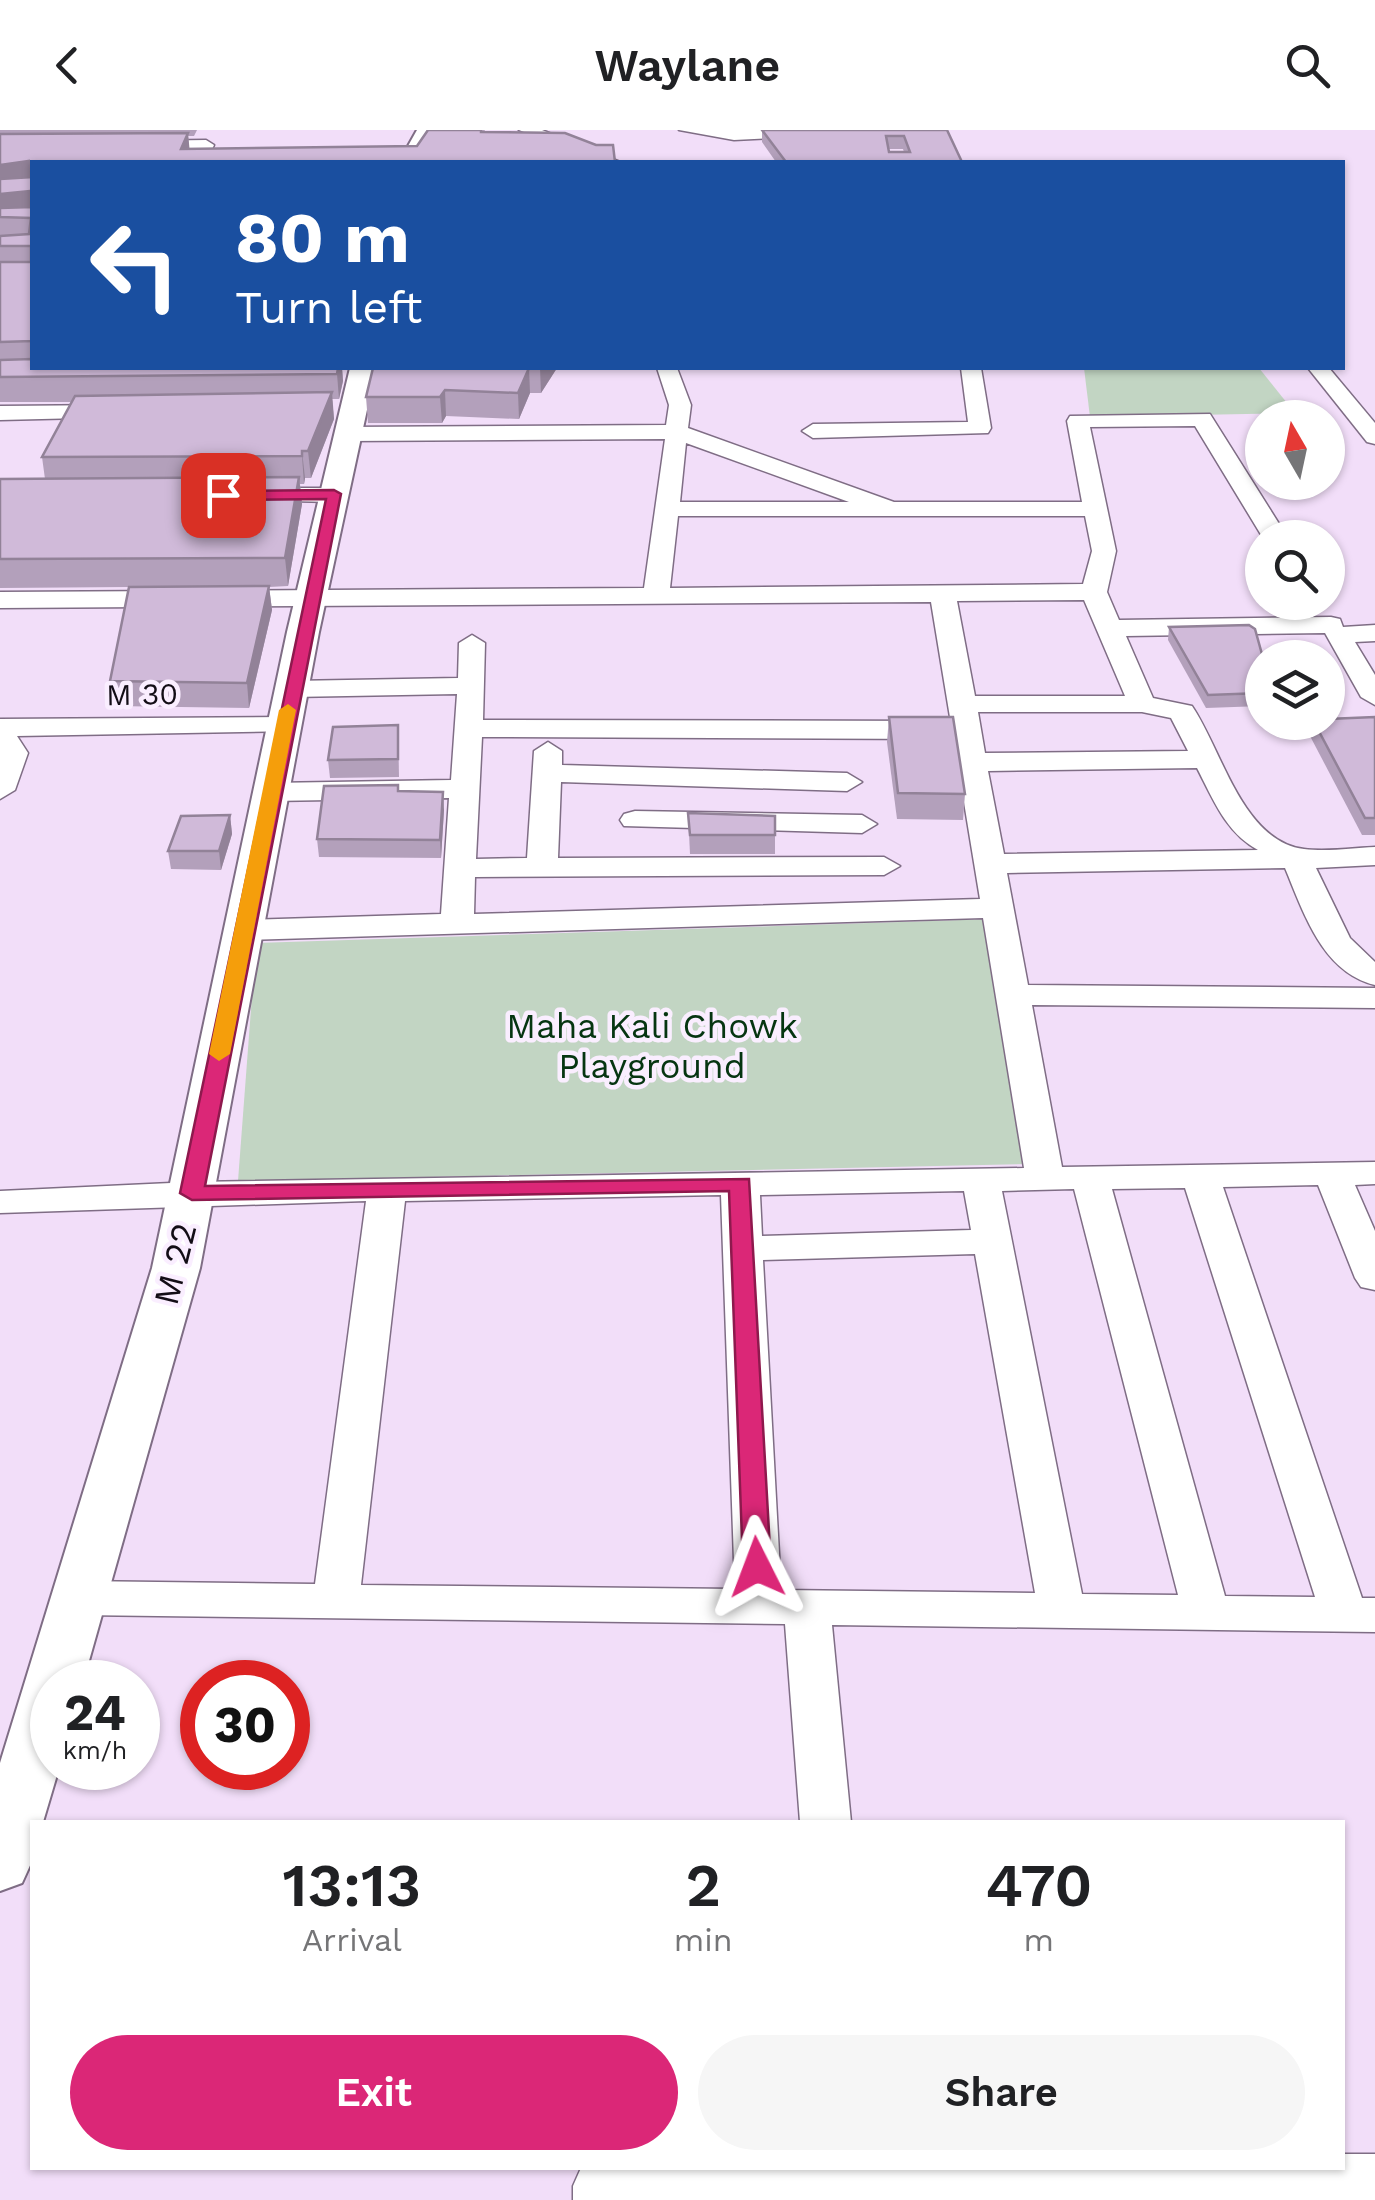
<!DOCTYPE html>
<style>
:root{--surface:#fff;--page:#f6f6f6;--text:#202124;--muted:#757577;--accent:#db2777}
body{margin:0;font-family:"Work Sans",sans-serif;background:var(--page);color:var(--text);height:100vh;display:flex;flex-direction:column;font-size:38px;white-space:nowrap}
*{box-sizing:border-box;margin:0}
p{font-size:32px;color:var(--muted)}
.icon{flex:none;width:55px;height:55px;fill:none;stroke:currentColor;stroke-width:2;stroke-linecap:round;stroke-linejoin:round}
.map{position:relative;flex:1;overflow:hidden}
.side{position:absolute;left:30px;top:1690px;width:1315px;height:350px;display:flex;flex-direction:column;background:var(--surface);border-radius:0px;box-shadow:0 2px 8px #0004}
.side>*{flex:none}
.top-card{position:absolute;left:30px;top:30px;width:1315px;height:210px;border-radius:0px;box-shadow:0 2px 8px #0004;background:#1a4fa0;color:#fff;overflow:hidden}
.needle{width:65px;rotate:351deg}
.buttons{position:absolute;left:1245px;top:270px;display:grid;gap:20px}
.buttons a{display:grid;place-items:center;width:100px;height:100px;border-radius:50%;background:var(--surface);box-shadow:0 2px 8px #0004;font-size:50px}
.speed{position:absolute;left:30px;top:1530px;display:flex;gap:20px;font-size:50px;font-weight:700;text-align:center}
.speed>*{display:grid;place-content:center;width:130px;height:130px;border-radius:50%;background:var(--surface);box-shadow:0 2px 8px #0004;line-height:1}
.speed small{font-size:25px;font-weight:400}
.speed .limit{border:15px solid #d22;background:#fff;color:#111}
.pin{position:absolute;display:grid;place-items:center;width:85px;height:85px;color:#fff;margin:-42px;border-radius:20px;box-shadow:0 5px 15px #0006}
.me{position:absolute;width:110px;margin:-55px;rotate:357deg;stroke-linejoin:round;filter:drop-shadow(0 0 8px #0008)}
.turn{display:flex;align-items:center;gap:35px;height:210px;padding:0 40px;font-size:45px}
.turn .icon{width:130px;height:130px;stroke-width:2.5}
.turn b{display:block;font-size:70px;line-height:85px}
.eta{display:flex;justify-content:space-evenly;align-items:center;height:170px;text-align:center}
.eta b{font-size:60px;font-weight:600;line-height:70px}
.cta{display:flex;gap:20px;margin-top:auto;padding:20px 40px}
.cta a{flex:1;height:115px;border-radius:60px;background:var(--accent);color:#fff;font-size:40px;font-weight:600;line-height:115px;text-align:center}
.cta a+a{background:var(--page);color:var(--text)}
header{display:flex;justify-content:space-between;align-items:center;height:130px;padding:0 40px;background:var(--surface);font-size:45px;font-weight:600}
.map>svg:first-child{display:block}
.green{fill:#c2d5c3}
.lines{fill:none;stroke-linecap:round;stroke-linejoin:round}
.minor-casing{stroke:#7f6d85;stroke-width:3}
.tertiary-casing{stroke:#7f6d85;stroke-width:4}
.minor{fill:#fff;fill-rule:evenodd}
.tertiary{fill:#fff;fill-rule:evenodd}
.wall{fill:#b3a0bb;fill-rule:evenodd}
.shaded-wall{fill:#928298}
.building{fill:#d0bad9;stroke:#928298;stroke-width:2.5;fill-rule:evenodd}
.route{fill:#db2777;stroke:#8e194d;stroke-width:2.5}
.slow{fill:#f59e0b}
.labels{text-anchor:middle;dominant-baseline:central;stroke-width:9;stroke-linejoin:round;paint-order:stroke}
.far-street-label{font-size:30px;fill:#130d16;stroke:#faeeff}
.park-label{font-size:35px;fill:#063511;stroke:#faeeff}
.street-label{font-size:35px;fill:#130d16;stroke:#faeeff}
</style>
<header><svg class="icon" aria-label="back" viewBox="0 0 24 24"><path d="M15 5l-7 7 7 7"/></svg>Waylane<svg class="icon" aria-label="search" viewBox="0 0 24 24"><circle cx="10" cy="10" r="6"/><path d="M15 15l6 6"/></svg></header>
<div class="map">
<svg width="1375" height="2070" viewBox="0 0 1375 2070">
<rect width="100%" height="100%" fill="#f2def9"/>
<g class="green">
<path d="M1084,238H1259L1295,283L1090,287Z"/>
<path d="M991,789L1026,1034L238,1051L256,813Z"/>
</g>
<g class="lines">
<defs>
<g id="minor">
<path d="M519,0H542L620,32H598Z"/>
<path d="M679,0H838L830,5L734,10Z"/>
<path d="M137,11L206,10L214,15L206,32H190L195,20L131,19L129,16Z"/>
<path d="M657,238H677L691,275L688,298L894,372H1082L1067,291L1070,286L1210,284L1288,408H1263L1195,296L1090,297L1116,421L1107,462L1119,490L1331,487L1340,489L1343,497L1375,495V511L1355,512L1375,545V575L1361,567L1325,503L1126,506L1153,568L1192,576C1222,620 1242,711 1304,719C1327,722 1353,718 1375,717V735L1316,738L1350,808L1375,832V855C1322,842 1304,783 1285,738L1007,743L1028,855L1375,858V878L1032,875L1062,1037L1375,1032V1054L1355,1055L1375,1101V1160L1361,1157L1355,1148L1318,1055L1223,1057L1362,1468H1375V1502L832,1495L851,1692H800L785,1494L79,1485L63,1480L56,1468L63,1456L79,1451L315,1454L366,1071L0,1083V1061L192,1052L1024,1038L983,788L244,810L228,800L244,790L441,784L449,668L271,671L256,662L271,653L451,650L457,564L292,567L278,559L292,551L458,548L459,513L472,505L485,513L483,590L936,591L950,600L936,609L482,607L476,729L527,728L534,621L548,612L562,621V635L847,643L862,652L847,661L561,652L558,728L884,727L900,736L884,745L475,747L474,784L980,769L931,472L0,478V462L644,458L665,309L348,311L337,304L348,297L666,295L669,275ZM686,313L849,372H680ZM678,386H1085L1092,421L1083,454L670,458ZM1084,470L1125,566H975L957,471ZM978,582H1142L1171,588L1188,621L985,623ZM1197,638C1213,669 1226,703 1258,720L1004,724L988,641ZM1185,1058L1315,1467L1225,1466L1112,1059ZM1074,1059L1178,1465L1082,1464L1002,1061ZM964,1061L971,1100L762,1106L760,1065ZM721,1065L735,1459L361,1455L405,1071ZM975,1124L1035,1463L781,1460L763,1130Z"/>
<path d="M961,238H981L991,298L988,303L813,308L802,301L813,294L968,292Z"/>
<path d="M1308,238H1329L1375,293V314L1367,312Z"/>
<path d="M117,275L125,277V287L0,290V276Z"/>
<path d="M252,358H334L346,365L334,372L244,370L240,365Z"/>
<path d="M285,587L299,595L295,601L17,606L28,623L15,660L0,669V589Z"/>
<path d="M635,681L862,685L877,694L862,703L624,696L620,690L624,684Z"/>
<path d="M1342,2024H1375V2070H573V2056L581,2038H1342Z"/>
</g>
<g id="tertiary">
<path d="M417,0H437L419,32H399Z"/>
<path d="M350,238H376L319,502L200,1138L83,1552H52V1638H59L43,1692H32V1731L22,1753L0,1761V1633L152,1138L287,502Z"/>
</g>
</defs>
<use href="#minor" class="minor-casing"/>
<use href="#tertiary" class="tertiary-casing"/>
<use href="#minor" class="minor"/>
<use href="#tertiary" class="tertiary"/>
</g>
<g class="wall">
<path d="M0,0H197L194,6H188L189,19L417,16L428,0H485L484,2L596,15L32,32V238H342L343,251L339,269H332L334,289L311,348H305L304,354H300L302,374L288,456L269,457L272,480L249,578L113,576L110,551L129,457L0,458V349H45L42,327L72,272H0Z"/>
<path d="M762,0H947L962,32H776L762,12ZM889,19H903L904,22H889Z"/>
<path d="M373,238H557L541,263H530L519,289L446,286L442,293H368L366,267Z"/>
<path d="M1169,497L1262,528V576L1206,578L1168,510Z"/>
<path d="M889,587L965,664L963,690L897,689L887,612Z"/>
<path d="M1375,587V705H1362L1310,606L1312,592Z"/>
<path d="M398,595L399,647L330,648L328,630Z"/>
<path d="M398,661L444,680L441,728L319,727L317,709Z"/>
<path d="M688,683L775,686V724H690Z"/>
<path d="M230,685L232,704L221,740L171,739L168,721Z"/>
</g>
<g class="shaded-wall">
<path d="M188,3L190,24L181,19Z"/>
<path d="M29,31L32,52L0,56V35Z"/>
<path d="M29,61L32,82L0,86V64Z"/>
<path d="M338,238H342L343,251L339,269L337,244Z"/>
<path d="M529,238L530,263L519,289L518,263Z"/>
<path d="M540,238H557L541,263Z"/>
<path d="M445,260L446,286L442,293L440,267Z"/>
<path d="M332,262L334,289L311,348L308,321Z"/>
<path d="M302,321L305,348L304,354L302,326Z"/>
<path d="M299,347L302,374L288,456L285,428Z"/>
<path d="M269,456L272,480L249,578L247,553Z"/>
<path d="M443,662L444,680L441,728L440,710Z"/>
<path d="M230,685L232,704L221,740L219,721Z"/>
</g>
<g class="building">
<path d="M428,0H481V2L565,3L596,15H613L615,32H32V211L0,212V132H31V116H0V106L29,104L31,88L0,87V78L31,77L29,61L0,64V49L32,47L29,31L0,35V4L188,3L181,19L417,16Z"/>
<path d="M762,0H947L962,32H786ZM886,6H904L910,22H889Z"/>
<path d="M32,229V238H338L337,244L0,247V230Z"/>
<path d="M373,238H529L518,263L445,260L440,267H366Z"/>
<path d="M332,262L308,321H302V326L42,327L75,266Z"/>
<path d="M299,347L285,428L0,429V349Z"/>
<path d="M269,456L247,553L110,551L129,457Z"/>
<path d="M1249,495L1255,499L1263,528L1262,563L1208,565L1169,497Z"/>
<path d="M889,587H953L965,664L898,663Z"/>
<path d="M1375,587V688H1365L1314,592H1328V589Z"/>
<path d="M398,595V629L328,630L333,597Z"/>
<path d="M398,655V661L443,662L440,710L317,709L324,656Z"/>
<path d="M688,683L775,686V705H690Z"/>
<path d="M230,685L219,721H168L181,686Z"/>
</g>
<path class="route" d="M334,360L341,364L205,1056L749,1049L771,1437L767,1444H747L743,1437L729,1061L192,1070L180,1063L326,369L223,370L216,365L223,361Z"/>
<path class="slow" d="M288,574L296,580L230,924L219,931L209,924L279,580Z"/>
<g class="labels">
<g class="far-street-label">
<text transform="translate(142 564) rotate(-1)">M 30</text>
</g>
<g class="park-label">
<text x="652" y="896">Maha Kali Chowk<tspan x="652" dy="40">Playground</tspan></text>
</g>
<g class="street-label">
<text transform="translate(175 1134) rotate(-76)">M 22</text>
</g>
</g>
</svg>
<div class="buttons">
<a><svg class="needle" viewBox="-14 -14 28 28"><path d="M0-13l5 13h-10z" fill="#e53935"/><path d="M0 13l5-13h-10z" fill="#757577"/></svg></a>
<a><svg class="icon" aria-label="search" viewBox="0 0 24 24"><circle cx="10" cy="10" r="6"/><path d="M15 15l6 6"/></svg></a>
<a><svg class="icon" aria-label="layers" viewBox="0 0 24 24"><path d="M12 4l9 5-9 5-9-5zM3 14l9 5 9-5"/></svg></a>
</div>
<div class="speed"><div>24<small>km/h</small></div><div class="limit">30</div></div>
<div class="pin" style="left:223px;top:365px;background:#d93025"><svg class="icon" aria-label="arrive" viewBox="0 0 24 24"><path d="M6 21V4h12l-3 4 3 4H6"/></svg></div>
<svg class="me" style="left:757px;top:1437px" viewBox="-20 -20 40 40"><path d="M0-17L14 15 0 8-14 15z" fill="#db2777" stroke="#fff" stroke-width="4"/></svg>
<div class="top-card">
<div class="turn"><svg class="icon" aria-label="left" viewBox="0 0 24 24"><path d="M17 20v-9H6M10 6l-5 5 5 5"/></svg><div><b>80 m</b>Turn left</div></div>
</div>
<section class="side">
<div class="eta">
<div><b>13:13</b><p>Arrival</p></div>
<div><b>2</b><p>min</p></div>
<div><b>470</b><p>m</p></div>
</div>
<div class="cta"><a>Exit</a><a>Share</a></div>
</section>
</div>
